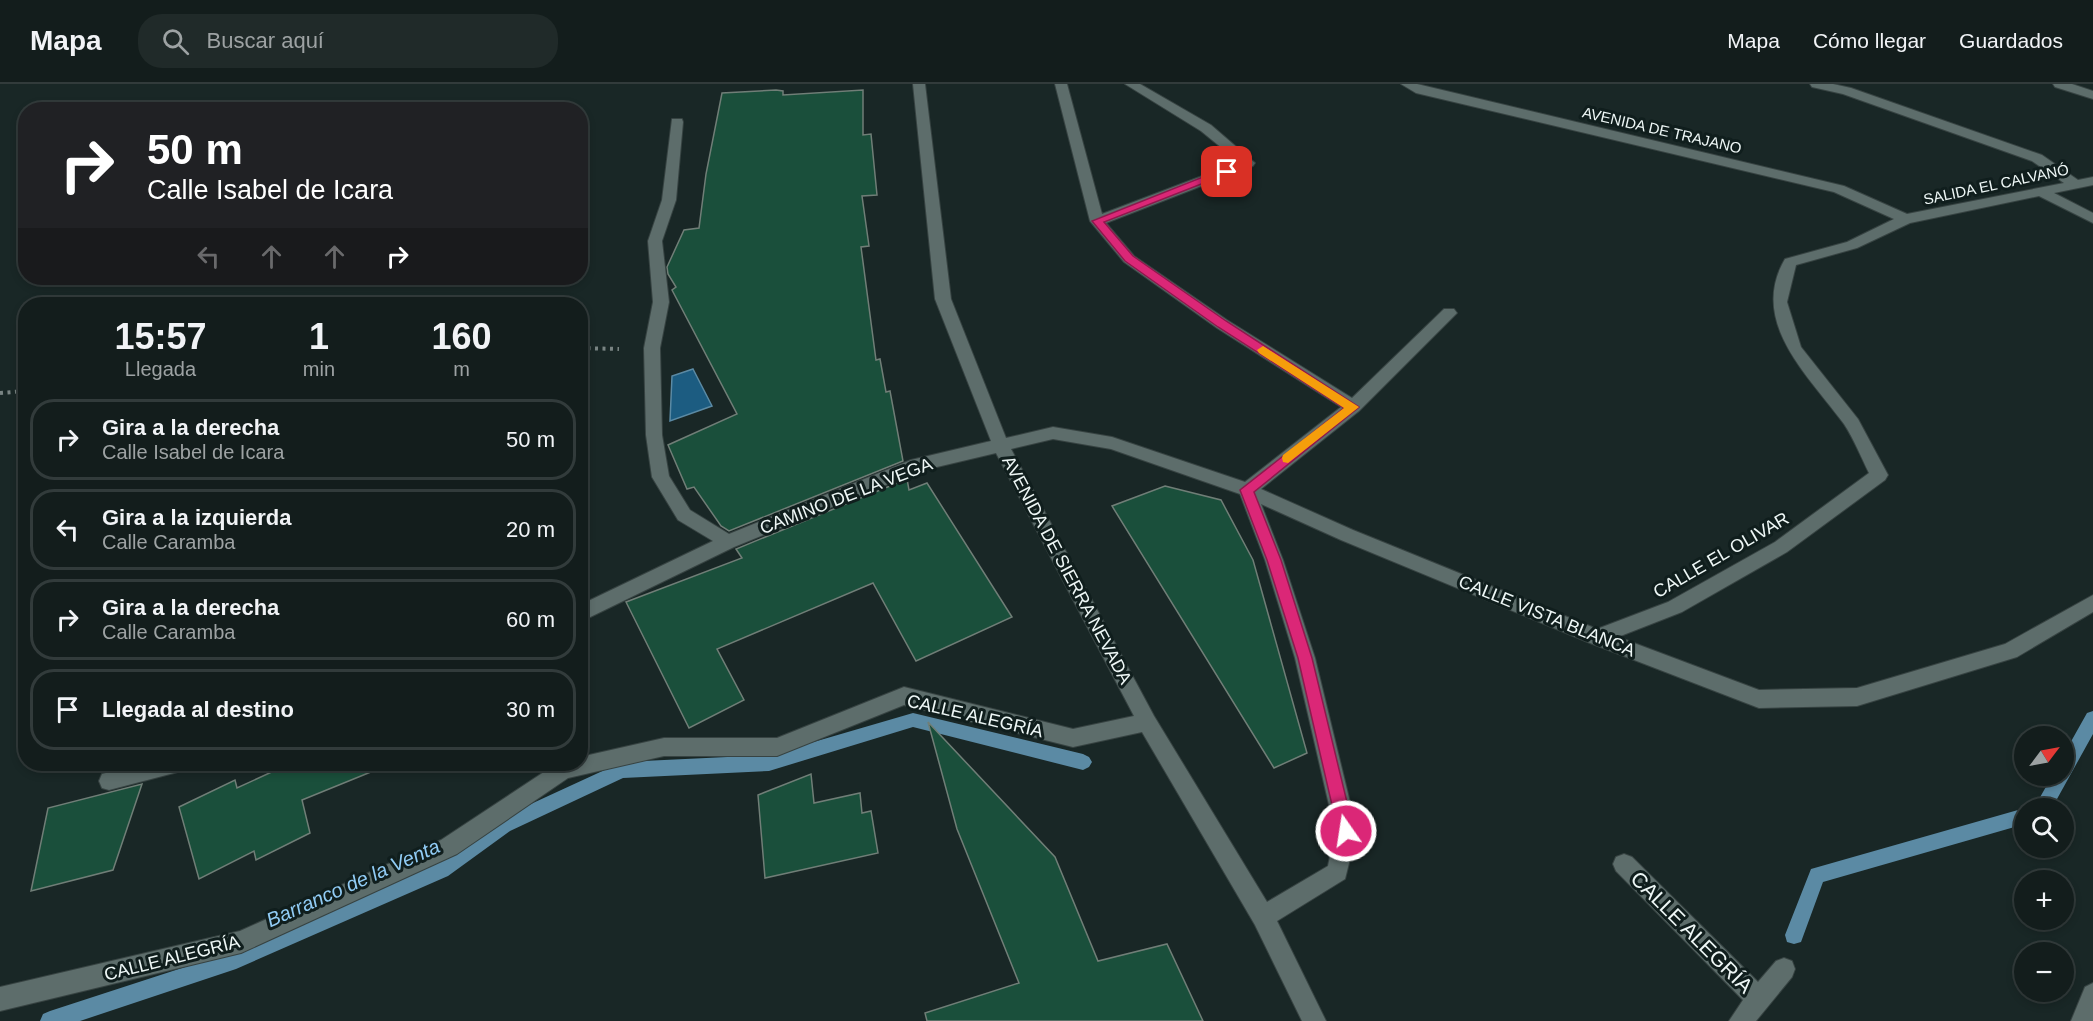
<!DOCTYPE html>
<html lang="es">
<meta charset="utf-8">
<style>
:root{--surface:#131d1c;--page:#202a29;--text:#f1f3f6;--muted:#9da2a3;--line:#323b3b}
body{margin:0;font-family:Helvetica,sans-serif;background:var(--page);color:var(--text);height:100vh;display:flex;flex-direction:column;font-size:22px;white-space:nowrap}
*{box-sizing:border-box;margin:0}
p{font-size:20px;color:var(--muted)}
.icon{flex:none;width:33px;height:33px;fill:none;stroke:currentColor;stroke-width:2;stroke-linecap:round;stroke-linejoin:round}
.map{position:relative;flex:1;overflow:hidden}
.sheet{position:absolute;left:18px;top:213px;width:570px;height:474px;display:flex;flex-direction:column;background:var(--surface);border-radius:24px;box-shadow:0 3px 9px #0003,0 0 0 2px var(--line)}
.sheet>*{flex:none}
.hud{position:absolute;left:18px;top:18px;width:570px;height:183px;border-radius:24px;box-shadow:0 3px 9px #0003,0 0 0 2px var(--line);background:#202124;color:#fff;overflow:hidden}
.needle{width:39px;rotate:58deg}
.fabs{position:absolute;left:2014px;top:642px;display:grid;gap:12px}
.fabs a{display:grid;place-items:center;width:60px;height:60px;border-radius:50%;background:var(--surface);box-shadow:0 3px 9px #0003,0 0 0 2px var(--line);font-size:30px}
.pin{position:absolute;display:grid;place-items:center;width:51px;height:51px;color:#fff;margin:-26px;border-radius:12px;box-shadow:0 3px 9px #0006}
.me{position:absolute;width:66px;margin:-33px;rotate:347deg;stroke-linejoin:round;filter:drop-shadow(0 0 4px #0008)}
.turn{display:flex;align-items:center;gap:21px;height:126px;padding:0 30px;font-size:27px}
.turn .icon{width:78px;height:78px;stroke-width:2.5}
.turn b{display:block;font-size:42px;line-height:51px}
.lanes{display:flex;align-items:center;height:57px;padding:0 30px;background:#0003;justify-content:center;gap:30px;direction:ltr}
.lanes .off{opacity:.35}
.eta{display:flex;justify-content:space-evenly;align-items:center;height:102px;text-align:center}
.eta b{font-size:36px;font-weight:700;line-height:42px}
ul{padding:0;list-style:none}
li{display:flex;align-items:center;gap:18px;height:81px;margin:0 12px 9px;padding:0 18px;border:3px solid var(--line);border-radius:24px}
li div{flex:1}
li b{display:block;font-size:22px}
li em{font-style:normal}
header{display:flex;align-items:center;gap:36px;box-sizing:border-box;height:84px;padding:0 30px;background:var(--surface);border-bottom:2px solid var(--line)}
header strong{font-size:28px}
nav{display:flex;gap:33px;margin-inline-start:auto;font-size:21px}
.search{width:420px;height:54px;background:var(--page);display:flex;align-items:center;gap:15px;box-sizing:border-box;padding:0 21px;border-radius:24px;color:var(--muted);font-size:22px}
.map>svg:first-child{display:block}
.water{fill:#1c5c81;stroke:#5b8aa4;stroke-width:1.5}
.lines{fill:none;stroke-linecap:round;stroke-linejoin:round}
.stream{fill:#5b8aa4;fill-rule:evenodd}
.building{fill:#1a4f3b;stroke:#707e77;stroke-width:1.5}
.minor-casing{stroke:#374342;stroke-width:2}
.path{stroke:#798483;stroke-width:4;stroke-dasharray:3 4.5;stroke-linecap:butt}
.minor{fill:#5d6d6b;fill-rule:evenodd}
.route{fill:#db2777;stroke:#8e194d;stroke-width:1.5}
.slow{fill:#f59e0b}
.labels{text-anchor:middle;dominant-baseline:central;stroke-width:6;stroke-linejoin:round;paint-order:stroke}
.far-street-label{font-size:15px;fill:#eef7f6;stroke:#101e1d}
.street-label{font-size:18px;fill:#eef7f6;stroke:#101e1d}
.water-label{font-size:20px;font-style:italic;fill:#91ccf5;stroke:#101e1d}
.near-street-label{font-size:21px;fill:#eef7f6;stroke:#101e1d}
</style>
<header>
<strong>Mapa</strong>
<div class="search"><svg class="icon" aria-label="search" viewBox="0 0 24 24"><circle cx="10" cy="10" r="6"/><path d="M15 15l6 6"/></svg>Buscar aquí</div>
<nav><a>Mapa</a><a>Cómo llegar</a><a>Guardados</a></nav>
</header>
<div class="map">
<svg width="2093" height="937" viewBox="0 0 2093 937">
<rect width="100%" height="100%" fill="#192726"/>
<path class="water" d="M693,285L712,322L670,337L672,292Z"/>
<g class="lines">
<g class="stream">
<path d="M2093,627V650L2052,724H2034L2052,692H2064V670L2087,629Z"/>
<path d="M913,629L1083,670L1089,673L1092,678L1089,683L1083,686L913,643L769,687L623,694L510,747L448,792L236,885L80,937H40L43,930L50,927L228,869L436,780L498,735L622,678L769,671Z"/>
<path d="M2025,724H2027H2025V740L1823,798L1801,858L1794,860L1787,858L1785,851L1811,785Z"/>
</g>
</g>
<g class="building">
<path d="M776,6L783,7V11L863,6V51L871,50L877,111L862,112L869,162L861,163L876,276L880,275L886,308L890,307L903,377L729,447L721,442L694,403L687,405L668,361L737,330L672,206L676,203L668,190L667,183L684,146L699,144L706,90L722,9Z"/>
<path d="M907,395L909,406L927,399L1012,533L916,577L873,499L717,565L744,616L689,644L626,518L742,474L736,465Z"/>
<path d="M1165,402L1221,416L1253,476L1307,669L1274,684L1112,422Z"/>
<path d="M928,638L1055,773L1098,877L1167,860L1203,937H927L925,929L1019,899L957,745Z"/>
<path d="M289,680L388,681L302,716L310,749L256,776L254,767L199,795L179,723L235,696L237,704Z"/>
<path d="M811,690L814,719L860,709L862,729L871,727L878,769L765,794L758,711Z"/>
<path d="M142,700L113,786L31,807L48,724Z"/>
</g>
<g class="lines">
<defs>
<g id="minor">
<path d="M913,0H925L951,215L1006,354L1053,343L1112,353L1245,398L1341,323L1217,244L1124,178L1090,137L1055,0H1067L1102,130L1239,78L1201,47L1125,0H1140L1211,41L1255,79L1253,82L1106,139L1134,172L1227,236L1352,314L1444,225H1454L1457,229L1359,327L1261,405L1353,446L1597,545L1668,518L1775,458L1869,389C1861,373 1854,355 1844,340C1809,292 1748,238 1785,175L1847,158L1894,135L1834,108L1416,9L1401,0H1417L1844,102L1907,130L2064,99L2032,77L1843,10L1812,3L1810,0H1833L1851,4L2042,71L2078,96L2093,93V101L2054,109L2093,129V139L2039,112L1910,139L1857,164L1796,181L1787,218L1801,263L1858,335L1888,391L1885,396L1787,468L1682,528L1618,553L1759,606L1857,604L2005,560L2093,511V528L2017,573L1857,622L1759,624L1590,559L1341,456L1261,420L1283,476L1315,574L1357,747L1345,795L1277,837L1326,937H1302L1255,841L1142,648L1073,663L904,621L777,672H664L568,694L457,770L241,869L0,927V903L240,847L441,756L556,680H580V673L664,654H777L904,603L1073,645L1134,632L996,369L920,387L734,463L580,538V521L713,457L678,436L652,393L646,351L644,264L653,218L648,157L662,116L672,35H682L683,38L676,116L662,157L669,218L660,264L662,351L669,392L690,426L729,450L911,376L991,357L935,215ZM1053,355L1111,365L1240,410L1265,476L1295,574L1335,747L1328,782L1267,818L1154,632L1011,365Z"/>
<path d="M2053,0H2072L2093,7V15L2055,3Z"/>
<path d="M140,680H184L181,687L174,689L109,706L102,704L99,697L102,690Z"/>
<path d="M1624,770L1632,773L1758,898L1776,877L1784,874L1792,877L1795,885L1792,893L1756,937H1729L1743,916L1616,787L1613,780L1616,773Z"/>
<path d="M2093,899V937H2071L2085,903Z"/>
</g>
</defs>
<use href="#minor" class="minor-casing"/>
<g class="path">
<path d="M580,264L619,265"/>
<path d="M0,309L26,307"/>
</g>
<use href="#minor" class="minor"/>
</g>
<path class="route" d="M1223,85L1232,88L1104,138L1133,172L1226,237L1359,323L1254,408L1281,476L1312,574L1354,747L1352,752L1346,754L1340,752L1338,747L1298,574L1267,476L1240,406L1344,324L1218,243L1125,177L1092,137Z"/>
<path class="slow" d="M1263,262L1359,323L1288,379L1283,378L1282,374L1283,371L1344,324L1259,269L1257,266Z"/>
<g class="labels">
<g class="far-street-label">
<text transform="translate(1662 46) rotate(13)">AVENIDA DE TRAJANO</text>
<text transform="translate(1996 100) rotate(-12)">SALIDA EL CALVANÓ</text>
</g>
<g class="street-label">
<text transform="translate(846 412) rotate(-21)">CAMINO DE LA VEGA</text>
<text transform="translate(1721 471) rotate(-30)">CALLE EL OLIVAR</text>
<text transform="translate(1067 486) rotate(62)">AVENIDA DE SIERRA NEVADA</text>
<text transform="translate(1547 532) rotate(22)">CALLE VISTA BLANCA</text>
<text transform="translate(975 632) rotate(13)">CALLE ALEGRÍA</text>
<text transform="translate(172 874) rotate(-14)">CALLE ALEGRÍA</text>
</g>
<g class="water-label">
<text transform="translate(353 799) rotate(-24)">Barranco de la Venta</text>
</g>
<g class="near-street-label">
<text transform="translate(1692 848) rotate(45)">CALLE ALEGRÍA</text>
</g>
</g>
</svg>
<div class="fabs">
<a><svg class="needle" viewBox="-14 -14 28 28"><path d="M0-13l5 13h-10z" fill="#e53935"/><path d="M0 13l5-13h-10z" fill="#9da2a3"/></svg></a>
<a><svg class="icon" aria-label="search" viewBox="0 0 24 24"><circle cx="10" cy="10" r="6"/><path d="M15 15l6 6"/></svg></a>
<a>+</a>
<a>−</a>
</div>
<div class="pin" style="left:1227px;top:88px;background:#d93025"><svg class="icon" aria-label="arrive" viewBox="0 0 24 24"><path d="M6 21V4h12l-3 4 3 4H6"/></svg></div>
<svg class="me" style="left:1346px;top:747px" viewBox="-20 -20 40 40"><circle r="17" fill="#db2777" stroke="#fff" stroke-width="3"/><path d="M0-11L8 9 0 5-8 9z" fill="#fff"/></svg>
<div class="hud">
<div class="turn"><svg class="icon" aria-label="right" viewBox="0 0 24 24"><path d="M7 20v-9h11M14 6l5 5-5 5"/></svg><div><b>50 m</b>Calle Isabel de Icara</div></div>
<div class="lanes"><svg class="icon off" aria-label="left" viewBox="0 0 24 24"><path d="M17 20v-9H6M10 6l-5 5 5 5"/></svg><svg class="icon off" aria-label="ahead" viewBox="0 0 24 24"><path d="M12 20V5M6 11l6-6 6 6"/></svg><svg class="icon off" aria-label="ahead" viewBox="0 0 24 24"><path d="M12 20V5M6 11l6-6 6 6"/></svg><svg class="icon" aria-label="right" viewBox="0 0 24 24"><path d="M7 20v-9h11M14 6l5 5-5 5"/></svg></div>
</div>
<section class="sheet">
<div class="eta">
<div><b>15:57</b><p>Llegada</p></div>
<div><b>1</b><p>min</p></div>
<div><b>160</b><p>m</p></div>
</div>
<ul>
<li><svg class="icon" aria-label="right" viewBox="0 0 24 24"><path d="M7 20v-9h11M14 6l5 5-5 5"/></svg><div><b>Gira a la derecha</b><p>Calle Isabel de Icara</p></div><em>50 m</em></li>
<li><svg class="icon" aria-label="left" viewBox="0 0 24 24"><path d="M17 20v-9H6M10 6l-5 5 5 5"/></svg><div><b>Gira a la izquierda</b><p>Calle Caramba</p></div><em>20 m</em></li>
<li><svg class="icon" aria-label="right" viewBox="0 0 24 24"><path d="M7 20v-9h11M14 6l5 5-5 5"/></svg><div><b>Gira a la derecha</b><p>Calle Caramba</p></div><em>60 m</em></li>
<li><svg class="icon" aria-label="arrive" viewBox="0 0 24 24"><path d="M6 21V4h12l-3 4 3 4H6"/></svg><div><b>Llegada al destino</b></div><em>30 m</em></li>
</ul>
</section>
</div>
